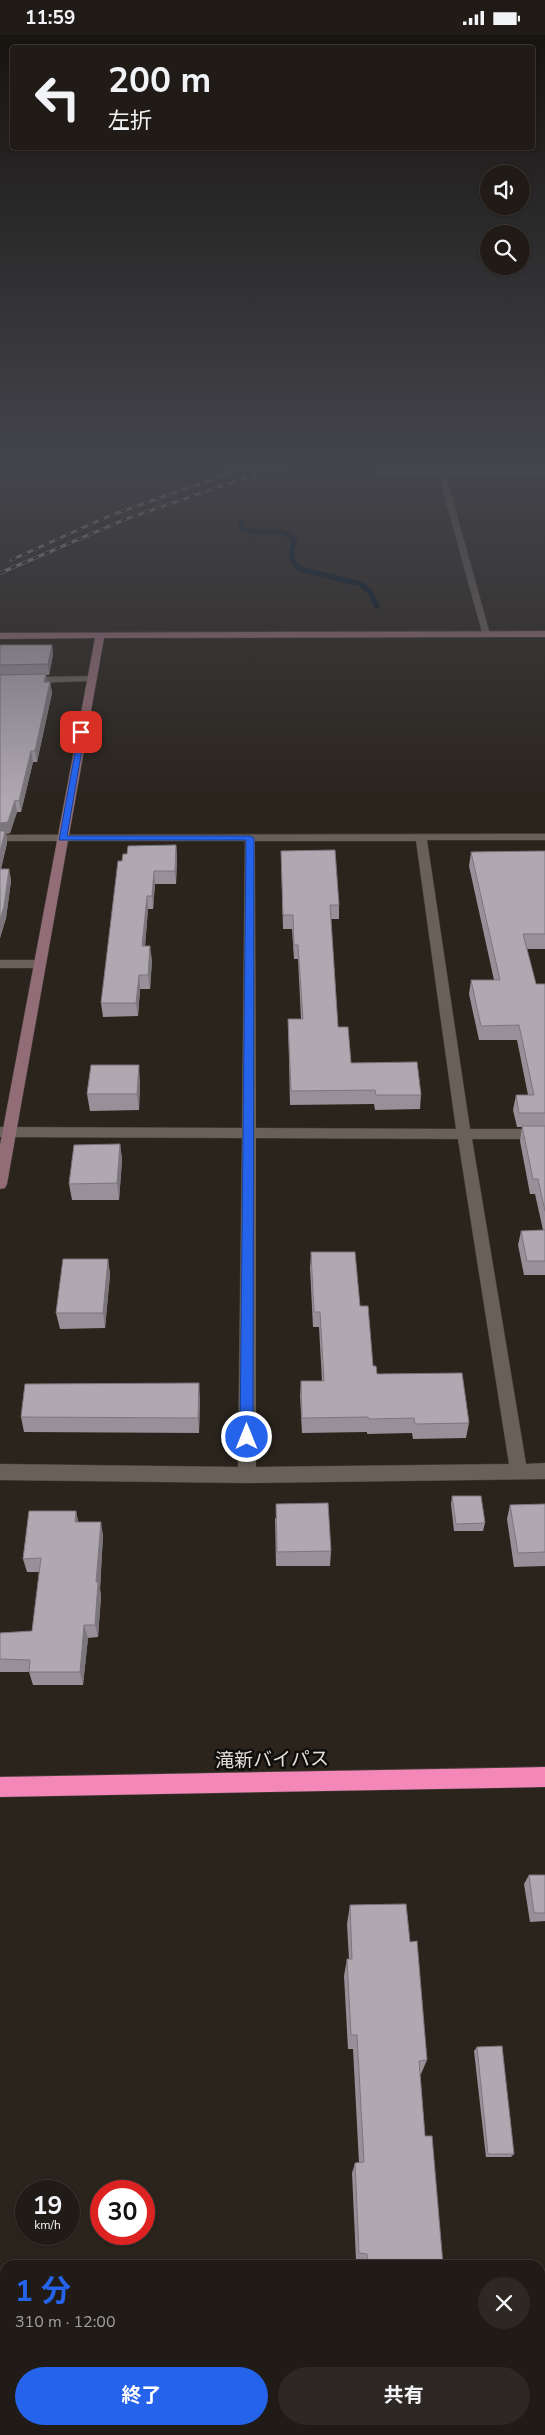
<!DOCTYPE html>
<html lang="ja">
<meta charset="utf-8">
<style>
:root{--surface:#201b16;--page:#2d2823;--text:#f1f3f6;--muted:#a2a1a1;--line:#3d3935;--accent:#2563eb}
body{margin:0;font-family:"Nunito Sans","Noto Sans JP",sans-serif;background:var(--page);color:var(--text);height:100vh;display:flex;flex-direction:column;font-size:19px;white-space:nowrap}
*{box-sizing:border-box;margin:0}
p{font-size:16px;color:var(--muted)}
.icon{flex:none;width:28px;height:28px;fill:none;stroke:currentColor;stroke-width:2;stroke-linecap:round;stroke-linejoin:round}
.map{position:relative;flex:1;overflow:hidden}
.sheet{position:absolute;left:0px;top:2225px;width:545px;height:175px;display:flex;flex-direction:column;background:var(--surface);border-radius:15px 15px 0 0;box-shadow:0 1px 4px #0004,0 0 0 1px var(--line)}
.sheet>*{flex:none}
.guide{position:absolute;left:10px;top:10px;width:525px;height:105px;border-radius:5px;box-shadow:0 1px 4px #0004,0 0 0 1px var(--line);background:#201b16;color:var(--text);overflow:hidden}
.controls{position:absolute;left:480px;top:130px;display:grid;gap:10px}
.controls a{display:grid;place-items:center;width:50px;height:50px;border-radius:50%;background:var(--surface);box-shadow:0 1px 4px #0004,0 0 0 1px var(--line);font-size:25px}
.speed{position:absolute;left:15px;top:2145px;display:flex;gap:10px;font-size:25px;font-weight:700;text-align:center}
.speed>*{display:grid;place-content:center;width:65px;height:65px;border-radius:50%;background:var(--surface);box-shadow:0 1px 4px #0004,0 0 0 1px var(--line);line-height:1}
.speed small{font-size:12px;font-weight:400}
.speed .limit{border:8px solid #d22;background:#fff;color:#111}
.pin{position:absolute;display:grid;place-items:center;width:42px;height:42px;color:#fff;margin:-21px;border-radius:10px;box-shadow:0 2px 8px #0006}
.me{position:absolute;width:55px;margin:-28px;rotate:0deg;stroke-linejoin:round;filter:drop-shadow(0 0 4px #0008)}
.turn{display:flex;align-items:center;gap:18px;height:105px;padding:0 15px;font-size:22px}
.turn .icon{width:65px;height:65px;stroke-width:2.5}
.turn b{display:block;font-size:35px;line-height:42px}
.round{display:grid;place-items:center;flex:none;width:52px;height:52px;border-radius:26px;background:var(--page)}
.summary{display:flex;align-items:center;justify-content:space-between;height:85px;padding:0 15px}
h1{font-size:30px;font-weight:700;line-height:38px;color:var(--accent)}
.action{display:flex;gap:10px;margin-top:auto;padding:10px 15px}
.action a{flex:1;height:58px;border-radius:30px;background:var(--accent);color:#fff;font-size:20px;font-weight:700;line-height:58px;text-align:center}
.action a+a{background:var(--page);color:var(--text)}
.status{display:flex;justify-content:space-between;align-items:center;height:35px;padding:0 25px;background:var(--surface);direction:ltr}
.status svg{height:14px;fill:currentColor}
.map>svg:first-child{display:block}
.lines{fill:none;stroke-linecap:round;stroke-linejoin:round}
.stream{stroke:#001526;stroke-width:5.5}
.street-casing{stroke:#453f3a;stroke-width:1}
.secondary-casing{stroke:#453f3a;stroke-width:1}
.highway-casing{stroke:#453f3a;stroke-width:1}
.street{fill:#696159;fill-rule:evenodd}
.secondary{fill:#926c76;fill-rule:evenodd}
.highway{fill:#f387b8;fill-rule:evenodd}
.rail-casing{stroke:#a09a95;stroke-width:3}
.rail{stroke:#100e0b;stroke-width:2;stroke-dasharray:6;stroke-linecap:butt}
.wall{fill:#979098}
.shaded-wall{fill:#7b767c}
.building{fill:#b0a8b1;stroke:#7b767c}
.route{fill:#2563eb;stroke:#184099}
.labels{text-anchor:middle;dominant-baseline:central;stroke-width:5;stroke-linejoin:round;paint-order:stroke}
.near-street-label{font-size:19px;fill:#e4dfdb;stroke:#100e0b}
</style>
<div class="status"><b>11:59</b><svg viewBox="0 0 49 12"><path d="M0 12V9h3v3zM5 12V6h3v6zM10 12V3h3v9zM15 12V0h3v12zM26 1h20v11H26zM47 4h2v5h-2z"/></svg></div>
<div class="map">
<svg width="545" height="2400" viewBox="0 0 545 2400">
<rect width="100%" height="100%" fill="#2a241d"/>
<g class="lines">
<path class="stream" d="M241,487L242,494C262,502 277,488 295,505C290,518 289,525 300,534L361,549L369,556L377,571"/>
<defs>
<g id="street">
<path d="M545,436V440L446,441L490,599L483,601L439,441H376L372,439L376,437Z"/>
<path d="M91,641L94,642V646L0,649V643Z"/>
<path d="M545,799V805H427L470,1094H545V1104H472L526,1429L545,1428V1444L247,1448L0,1445V1429L238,1432L242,1103L0,1102V1092L242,1093L245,806H0V800ZM255,806H416L456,1094L256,1093ZM256,1103L458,1104L509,1429L256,1432Z"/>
<path d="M0,925H40L46,929L40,933H0Z"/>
</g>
<path id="secondary" d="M545,596V602L104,603L7,1149L5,1153L0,1154V1110L95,603L0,604V598Z"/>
<path id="highway" d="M545,1732V1752L0,1762V1742Z"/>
</defs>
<use href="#street" class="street-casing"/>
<use href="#secondary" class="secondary-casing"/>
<use href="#highway" class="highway-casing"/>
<use href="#street" class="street"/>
<use href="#secondary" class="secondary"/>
<use href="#highway" class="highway"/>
<defs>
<g id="rail">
<path d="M11,525L109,481L252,430"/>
<path d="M0,538L126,484L283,430"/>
</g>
</defs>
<use href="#rail" class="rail-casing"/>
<use href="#rail" class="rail"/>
</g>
<g class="wall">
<path d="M0,610H52L53,620L49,640H46L47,647H50L52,658L37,727H33L21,777H17L10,798L6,799L7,808L1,834H9L11,846L6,883L0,903Z"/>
<path d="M176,810L177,823L176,849H155L153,874H148L145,911L152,925L150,954H140L138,981L103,982L101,968L122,826L127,819Z"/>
<path d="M281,816L339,870V884H331L338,992L351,1028L421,1060L420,1074L375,1075L374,1069L290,1070L288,984H301L298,924H294L292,894H283Z"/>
<path d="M545,816V914H527L536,949H545V1240H524L518,1210L521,1196L543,1195L535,1159H530L520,1106L522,1092H517L513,1075L516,1060H528L517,1005H479L469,959L471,945H494L469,831L471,817Z"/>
<path d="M140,1046L139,1075L90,1076L87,1059Z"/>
<path d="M120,1109L122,1125L119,1165H72L69,1149Z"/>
<path d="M311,1217L360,1271L373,1331L377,1339L469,1388L466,1403L413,1404L412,1398L367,1399V1397L302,1398L300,1361L301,1346H322L319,1292H313L310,1233Z"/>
<path d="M108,1224L110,1240L105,1293L60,1294L56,1278Z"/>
<path d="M200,1363L199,1398L24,1397L21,1382Z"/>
<path d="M452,1461L485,1488L483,1496H454L451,1469Z"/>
<path d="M545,1469V1531L514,1532L507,1484L510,1470Z"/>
<path d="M76,1476L78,1487L103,1500L100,1554L101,1561L98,1602L88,1603L83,1650H33L29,1637H0V1598L32,1596L39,1537H27L23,1524Z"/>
<path d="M275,1483L331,1516L330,1531H276Z"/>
<path d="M529,1840H545V1886L530,1887L524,1849Z"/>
<path d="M350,1870L410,1907L427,2025L421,2039H420L425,2101L443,2230H364L363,2225H356L352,2138L355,2128H359L353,2014H348L344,1941L347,1924H349L347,1889Z"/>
<path d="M477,2012L514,2119L511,2122H486L474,2016Z"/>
<path d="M505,2395H537L538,2400H506Z"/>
</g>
<g class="shaded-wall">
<path d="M52,610L53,620L49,640L48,629Z"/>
<path d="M46,639L48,649L44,647Z"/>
<path d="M50,647L52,658L37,727L35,716Z"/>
<path d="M31,716L33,727L21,777L19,766Z"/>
<path d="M15,765L17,777L10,798L6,799L7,808L0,836V788Z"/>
<path d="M176,810L177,823L176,849L175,836Z"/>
<path d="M9,834L11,846L6,883L0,903V885Z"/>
<path d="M154,836L155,849L153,874L152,861Z"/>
<path d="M147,861L148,874L144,925L142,911Z"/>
<path d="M150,911L152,925L150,954L148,940Z"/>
<path d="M139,940L140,954L138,981L136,968Z"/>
<path d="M139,1030L140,1046L139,1075L137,1059Z"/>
<path d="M120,1109L122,1125L119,1165L117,1148Z"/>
<path d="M108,1224L110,1240L105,1293L103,1278Z"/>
<path d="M199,1348L200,1363L199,1398L198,1383Z"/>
<path d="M76,1476L79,1490L75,1487Z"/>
<path d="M101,1487L103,1500L100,1554L101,1561L98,1602L95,1590L96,1547Z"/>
<path d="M84,1590L88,1603L83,1650L80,1637Z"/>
</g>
<g class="building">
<path d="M0,610H52L48,629L0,630Z"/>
<path d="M46,639L44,647H50L35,716H31L19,766L15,765L8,787L0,788V640Z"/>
<path d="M0,796H5L0,817Z"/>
<path d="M176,810L175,836H154L152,861H147L142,911H150L148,940H139L136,968H101L118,826H122L123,819H127L128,811Z"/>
<path d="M335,815L339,870H330L338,992H348L351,1028L417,1027L421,1060H376L375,1055L291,1056L288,984H303L298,910H294L293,880H283L281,816Z"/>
<path d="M545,816V899H523L536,949H545V1078H519L516,1060H534L519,990L481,991L471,945H500L471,817Z"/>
<path d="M0,834H9L4,871L0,885Z"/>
<path d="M91,1030H139L137,1059H87Z"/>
<path d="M522,1091H545V1176L538,1144H533Z"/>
<path d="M120,1109L117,1148L69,1149L74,1110Z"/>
<path d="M545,1195V1226H527L521,1196Z"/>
<path d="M311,1217H355L360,1271H368L373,1331H376L377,1339L462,1338L469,1388L415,1389L414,1383L369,1384L368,1382L302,1383L301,1346H324L320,1277H314Z"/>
<path d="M63,1224H108L103,1278H56Z"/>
<path d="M199,1348L198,1383L21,1382L25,1349Z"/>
<path d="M452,1461H481L485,1488L456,1489Z"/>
<path d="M328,1468L331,1516L277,1517L276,1469Z"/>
<path d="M545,1469V1517L518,1518L510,1470Z"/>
<path d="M29,1476H76L75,1487H101L96,1547H98L95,1590H84L80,1637H29L30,1625L0,1624V1598L32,1596L41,1523L23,1524Z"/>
<path d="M529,1840H545V1878H534Z"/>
<path d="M406,1869L410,1907L417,1906L427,2025L419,2026L425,2101H432L443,2230H368L367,2219L359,2218L355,2128L364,2127L357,2000H351L347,1924H352L350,1870Z"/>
<path d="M502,2011L514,2119H488L477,2012Z"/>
<path d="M511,2395H537L538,2400H511Z"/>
</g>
<linearGradient id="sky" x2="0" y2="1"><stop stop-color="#171410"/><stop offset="0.56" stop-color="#44454c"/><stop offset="1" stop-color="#44454c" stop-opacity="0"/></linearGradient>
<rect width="545" height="766" fill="url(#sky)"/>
<path class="route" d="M79,696L85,697L67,801H250L254,803L253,1402L251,1406H242L240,1402L246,805H59Z"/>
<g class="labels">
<g class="near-street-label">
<text transform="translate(272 1725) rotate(-1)">滝新バイパス</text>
</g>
</g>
</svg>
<div class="controls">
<a><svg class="icon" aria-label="sound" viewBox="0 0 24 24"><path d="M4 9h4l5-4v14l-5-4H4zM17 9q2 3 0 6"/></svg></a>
<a><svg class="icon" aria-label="search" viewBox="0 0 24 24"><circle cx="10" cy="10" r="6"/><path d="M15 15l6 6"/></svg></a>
</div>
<div class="speed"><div>19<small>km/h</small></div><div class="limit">30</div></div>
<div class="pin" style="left:81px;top:697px;background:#d93025"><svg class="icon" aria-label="arrive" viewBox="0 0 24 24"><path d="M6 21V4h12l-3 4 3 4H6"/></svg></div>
<svg class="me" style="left:247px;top:1402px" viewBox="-20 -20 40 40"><circle r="17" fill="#2563eb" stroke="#fff" stroke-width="3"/><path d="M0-11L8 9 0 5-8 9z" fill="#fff"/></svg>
<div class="guide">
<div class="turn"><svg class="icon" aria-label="left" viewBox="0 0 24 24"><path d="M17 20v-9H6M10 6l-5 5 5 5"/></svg><div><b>200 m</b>左折</div></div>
</div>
<section class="sheet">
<div class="summary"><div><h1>1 分</h1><p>310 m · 12:00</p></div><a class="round"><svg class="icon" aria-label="close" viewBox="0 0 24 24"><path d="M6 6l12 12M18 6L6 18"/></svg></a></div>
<div class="action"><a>終了</a><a>共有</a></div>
</section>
</div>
